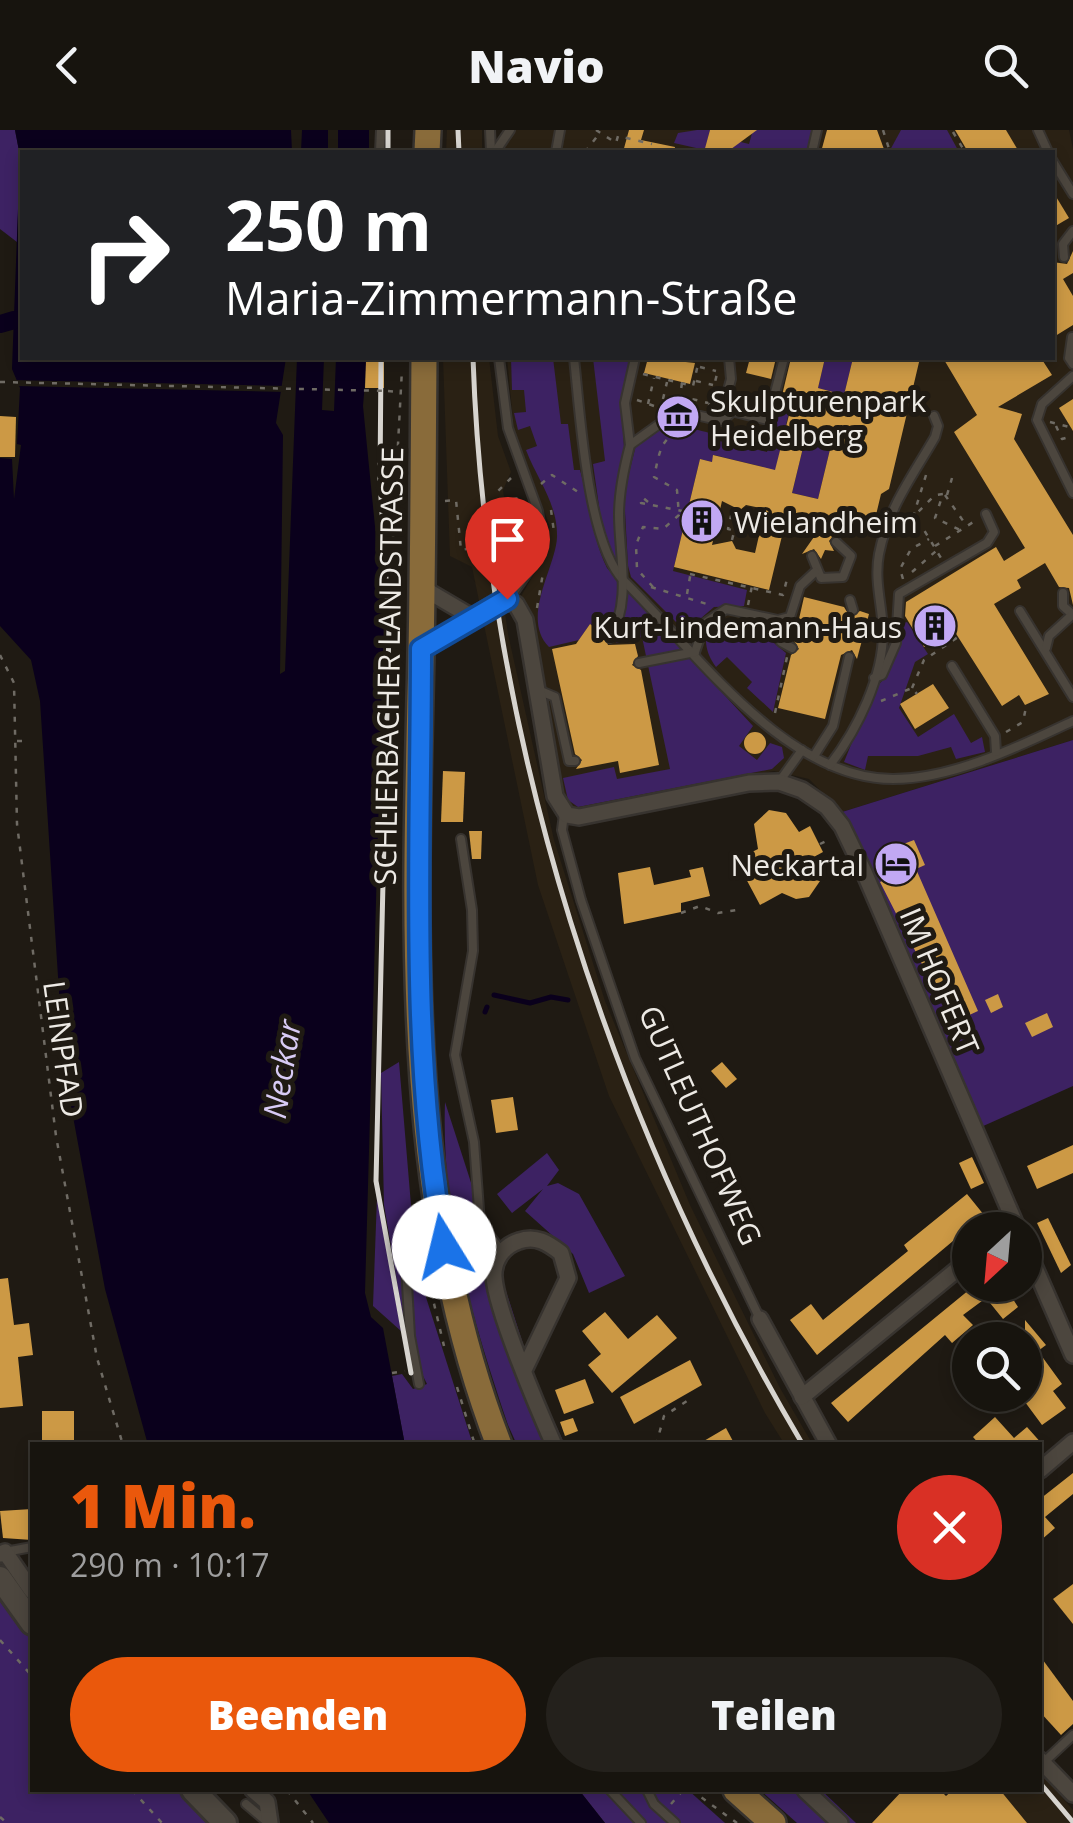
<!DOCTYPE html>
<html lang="de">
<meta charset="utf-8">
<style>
:root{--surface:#17140e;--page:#24211c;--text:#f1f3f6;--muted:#9e9e9e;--line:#36332e;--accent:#ea580c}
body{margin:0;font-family:"Open Sans",sans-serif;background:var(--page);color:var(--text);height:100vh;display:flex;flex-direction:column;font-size:38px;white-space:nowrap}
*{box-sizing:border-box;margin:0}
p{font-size:32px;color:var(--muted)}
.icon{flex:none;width:55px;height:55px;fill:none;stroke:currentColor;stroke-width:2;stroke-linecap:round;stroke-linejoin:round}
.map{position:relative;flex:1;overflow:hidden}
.details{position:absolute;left:30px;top:1312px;width:1012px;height:350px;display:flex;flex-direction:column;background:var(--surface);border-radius:0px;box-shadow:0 5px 15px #0003,0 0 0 2px var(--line)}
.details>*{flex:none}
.banner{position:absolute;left:20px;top:20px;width:1035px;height:210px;border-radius:0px;box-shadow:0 5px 15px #0003,0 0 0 2px var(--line);background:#202124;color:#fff;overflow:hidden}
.needle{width:65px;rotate:206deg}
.buttons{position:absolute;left:952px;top:1082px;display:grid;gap:20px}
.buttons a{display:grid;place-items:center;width:90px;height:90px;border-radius:50%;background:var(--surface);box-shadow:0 5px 15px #0003,0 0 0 2px var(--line);font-size:50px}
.pin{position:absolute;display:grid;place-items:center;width:85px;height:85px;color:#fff;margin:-102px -42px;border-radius:50% 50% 50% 0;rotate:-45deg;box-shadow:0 0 10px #0007}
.pin .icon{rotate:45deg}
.me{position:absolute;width:110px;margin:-55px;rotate:351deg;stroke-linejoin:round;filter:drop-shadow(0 0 8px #0008)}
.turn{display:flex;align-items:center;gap:35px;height:210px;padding:0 40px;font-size:45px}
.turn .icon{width:130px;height:130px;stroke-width:2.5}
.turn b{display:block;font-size:70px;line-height:85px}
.round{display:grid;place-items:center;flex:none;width:105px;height:105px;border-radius:52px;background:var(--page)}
.headline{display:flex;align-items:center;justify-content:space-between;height:170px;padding:0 40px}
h1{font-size:60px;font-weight:800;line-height:75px;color:var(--accent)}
.primary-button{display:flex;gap:20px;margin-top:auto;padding:20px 40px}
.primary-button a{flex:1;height:115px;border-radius:60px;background:var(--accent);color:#fff;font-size:40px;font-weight:800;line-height:115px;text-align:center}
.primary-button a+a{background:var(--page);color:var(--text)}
header{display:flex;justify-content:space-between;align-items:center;height:130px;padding:0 40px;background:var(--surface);font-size:45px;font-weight:800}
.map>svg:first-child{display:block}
.built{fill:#2a2114}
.green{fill:#3d2263}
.water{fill:#0a001c}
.pier{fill:#1f1a13}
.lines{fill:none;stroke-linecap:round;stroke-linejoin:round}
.stream{stroke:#0a001c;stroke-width:5}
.canal{stroke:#0a001c;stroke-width:18}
.building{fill:#cc9945;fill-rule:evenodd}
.service-casing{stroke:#37332f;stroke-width:12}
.minor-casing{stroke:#37332f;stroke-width:20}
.secondary-casing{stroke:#37332f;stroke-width:28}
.primary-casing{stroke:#37332f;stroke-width:30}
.path{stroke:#6f6b64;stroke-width:2.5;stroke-dasharray:5 8;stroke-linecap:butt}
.service{stroke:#4c463e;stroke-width:8}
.minor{stroke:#4c463e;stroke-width:15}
.secondary{stroke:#4c463e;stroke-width:22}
.primary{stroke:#896b3a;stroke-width:25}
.rail{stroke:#d7d4cf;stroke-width:5}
.path-bridge{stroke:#6f6b64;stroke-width:2.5;stroke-dasharray:5 8;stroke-linecap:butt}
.route-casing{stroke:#114b97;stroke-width:25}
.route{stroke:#1a73e8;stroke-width:18}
.labels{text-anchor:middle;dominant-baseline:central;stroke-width:10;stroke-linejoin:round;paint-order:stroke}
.poi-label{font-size:30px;fill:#edeae5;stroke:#1f1a13;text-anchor:start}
.street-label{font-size:30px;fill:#edeae5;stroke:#1f1a13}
.water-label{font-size:32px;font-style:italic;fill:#d8cbf5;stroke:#1f1a13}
</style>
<header><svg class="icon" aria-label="back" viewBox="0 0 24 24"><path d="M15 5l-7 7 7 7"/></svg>Navio<svg class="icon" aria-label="search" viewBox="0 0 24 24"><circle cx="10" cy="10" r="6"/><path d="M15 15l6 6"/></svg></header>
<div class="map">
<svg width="1073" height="1693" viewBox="0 0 1073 1693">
<rect width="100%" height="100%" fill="#1f1a13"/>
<g class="built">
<path d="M447,0H482V22H446Z"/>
<path d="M505,0H1069L1073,19V610L842,682L809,649L774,641L568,680L561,665L534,508L521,466L543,429L550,397L514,300L507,228H1052V22H503Z"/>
<path d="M443,228H489L498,306L511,342L503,360L512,419L498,433L508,504L554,710L605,871L690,1075L780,1258L813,1315H785L765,1283L609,966L538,755L472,437L450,426Z"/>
<path d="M1040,1642L1073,1680V1693H921L951,1660H1040Z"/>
</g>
<g class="green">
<path d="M0,0H15L20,26L17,112L0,99Z"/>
<path d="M697,0H710L705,20L674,13L678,3Z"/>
<path d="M753,0H813L808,22H712L716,6L749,14Z"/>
<path d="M901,0H947L959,22H889Z"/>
<path d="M511,228H553L561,294H568L574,340H580C589,372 592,407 607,438L753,596L739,616L757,630L770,613L782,617L784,628L772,639L578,677L568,670L563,648L614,637L617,649L670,639L642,507L617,513L590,494L579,510L549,517C520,488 556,437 557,407C558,374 537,349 526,320L537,316L530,296L518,300L514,283L526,282L524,260H512Z"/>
<path d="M593,228H631L621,270L624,317L616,369L617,436L603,404L593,334L605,331Z"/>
<path d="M825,228H853L844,265L818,258Z"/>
<path d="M781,280L789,282L774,347L763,337L714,325L712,332L700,329L673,441L747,460L744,476L714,477L700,489L694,504L689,505L631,447L628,436L624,363L636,315C659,297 670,292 698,300C709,303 713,302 720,311L767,322L776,285Z"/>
<path d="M808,297L834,303L818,369L792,363Z"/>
<path d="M724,485L725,492L753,496L755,490L768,495L774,513L786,523L773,582L747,558L752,552L727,527L716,537C702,518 701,496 724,485Z"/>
<path d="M907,492L928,524L915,532L899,578L918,607L954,584L971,613L982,607L985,622L956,629L951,617L918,626H868L865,640L844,632L873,560L887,546L901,494Z"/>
<path d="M1073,610V956L981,997L842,682Z"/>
<path d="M399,932L413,1099L424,1161L473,1315H405L392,1246L402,1244L413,1259L427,1254L418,1236L414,1199H405L384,1075L381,943Z"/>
<path d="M445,972L535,1251L565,1315H517L508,1295C472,1189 441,1084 445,972Z"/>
<path d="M547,1023L559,1040L547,1056L558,1053L579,1064L625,1146L589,1163L573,1124L525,1081L543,1059L512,1083L497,1064Z"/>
<path d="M377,1067L401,1201L373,1176Z"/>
<path d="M0,1471L32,1506V1660H200L236,1693H0Z"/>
<path d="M579,1660H688L725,1693H605Z"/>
<path d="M760,1660H821L856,1693H797Z"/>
</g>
<g class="water">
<path d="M15,0H291L292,22H22V228H286L276,293L283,305L280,544L285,541L297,228H324L322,280L334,281L336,228H367L363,276L384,487L365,1163L371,1187L383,1198L405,1315H148L105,1159L64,938L40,571L31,530L0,496V328L12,329L14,369L21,315L17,314L20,258L12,239L20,26Z"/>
<path d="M302,0H328V22H301Z"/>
<rect x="338" y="0" width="31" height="22"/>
<path d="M307,1660H579L605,1693H329Z"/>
</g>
<path class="pier" d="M11,250L286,256V262L16,256Z"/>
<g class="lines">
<g class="stream">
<path d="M494,865L530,873L551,867L568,870"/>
<path d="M485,882L487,877"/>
</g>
<path class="canal" d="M0,194L14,190"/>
</g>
<g class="building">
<path d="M629,0H644L641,10L675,17L674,22H623Z"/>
<path d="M710,0H757L727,22H704Z"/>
<path d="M827,0H877L885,22H821Z"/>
<path d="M955,0H1006L1019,22H968Z"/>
<path d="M1052,60L1069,88L1052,98Z"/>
<path d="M1073,121V143L1063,149L1073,166V195L1052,208V132L1067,134Z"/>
<path d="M648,228L695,233L690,254L644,243Z"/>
<path d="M750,228H776L771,249L746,243Z"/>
<path d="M791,228H825L818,258L844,265L853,228H920L889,359L881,364L871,406L839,398L829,411L834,421L825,420L821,429L814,419L802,424L823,394L787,385L769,460L674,437L700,329L712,332L713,325L775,340L790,281L779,278ZM808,297L834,303L818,369L792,363ZM722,371L740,380L746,375L765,379L755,423L736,419L732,411L712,415Z"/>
<path d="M943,228H1041L1052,245L998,277L1022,284L1014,309L1073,405V475L1069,458L1059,457L1045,433L1017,450L1021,458L994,474L1049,564L1025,575L1019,565L1002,576L953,499L924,517L905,486L906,472L996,417L1004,431L1025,418L954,302L977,285Z"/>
<path d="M366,231L384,232V258H365Z"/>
<path d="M1073,269V301L1059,278Z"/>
<path d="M0,286L16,287L15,327H0Z"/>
<path d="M804,467L844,477L850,487L860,481L869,484L857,529L852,520L841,525L825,589L778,578L791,525L799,519L794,511Z"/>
<path d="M590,494L604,504L608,515L635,514L638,526L632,535L641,540L659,635L620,643L618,631L576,639L582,630L575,624L552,519L576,514Z"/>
<path d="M933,554L949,578L915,599L900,574Z"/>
<circle cx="755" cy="613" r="11"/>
<path d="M443,641L465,642L463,692H441Z"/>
<path d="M769,680L786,683L799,702L810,696L823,722L812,728L820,751L809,767L796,769L782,763L760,775L736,730L758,719L754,694Z"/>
<path d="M469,701H482L481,729H472Z"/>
<path d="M914,710L925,735L916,739L978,881L952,893L880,752L888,748L877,724Z"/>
<path d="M650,737L654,755L691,747L689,740L703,737L710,766L681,773V782L624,794L618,743Z"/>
<path d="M998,864L1003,877L991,883L985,870Z"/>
<path d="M1047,883L1053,897L1032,907L1025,893Z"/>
<path d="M722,932L737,949L726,958L711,941Z"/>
<path d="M513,967L518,1000L496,1003L491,970Z"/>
<path d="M1073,1015V1043L1037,1059L1027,1036Z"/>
<path d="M972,1027L984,1053L971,1059L959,1033Z"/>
<path d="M967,1064L984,1085L817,1225L790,1190L811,1174L823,1190L908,1121L904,1115Z"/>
<path d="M1048,1088L1071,1135L1061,1143L1037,1093Z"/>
<path d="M8,1148L14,1195L29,1193L33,1225L18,1227L23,1276L0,1278V1149Z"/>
<path d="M975,1155H1004L1018,1177L1003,1189L986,1168L963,1185L973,1195L952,1213L945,1205L848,1292L831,1273Z"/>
<path d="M605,1182L628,1209L657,1185L677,1208L612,1263L588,1235L601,1224L582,1201Z"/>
<path d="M1025,1190L1046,1215L1038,1221L1062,1254L1053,1261L1066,1278L1042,1295L1025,1272Z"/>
<path d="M690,1230L702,1255L634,1294L620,1267Z"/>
<path d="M585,1249L594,1273L564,1284L555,1260Z"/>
<rect x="42" y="1281" width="32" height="34"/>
<path d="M995,1287L1014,1308L1027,1297L1043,1315H980L973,1307Z"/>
<path d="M573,1288L578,1301L565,1306L560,1292Z"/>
<path d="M726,1298L735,1315H697Z"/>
<path d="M1073,1343V1364L1045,1387L1055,1398L1040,1411V1369Z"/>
<path d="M32,1379V1410L3,1408L0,1381Z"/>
<path d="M1073,1454V1494L1053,1469Z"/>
<path d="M1040,1526L1073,1571V1594L1061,1605L1040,1582Z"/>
<path d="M903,1660H940L946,1666L953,1660H1000L1027,1693H872Z"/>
</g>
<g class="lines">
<defs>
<g id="service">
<path d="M490,0L491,22"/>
<path d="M1038,0L1048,22"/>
<path d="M380,22L381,0"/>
<path d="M495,22L510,0"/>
<path d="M556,22L560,0"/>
<path d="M812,22L817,0"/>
<path d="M1052,30L1073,64"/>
<path d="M1064,127L1063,114L1073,101"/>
<path d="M1072,207L1069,228L1073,234"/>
<path d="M499,228L508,298L538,381L542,407L536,430L509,469"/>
<path d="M574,228C580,282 587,413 624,451C695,520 784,649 893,649C953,649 1020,616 1073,591"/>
<path d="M729,228L731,249L723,279L768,290L784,228"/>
<path d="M1073,246L1042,274L1037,290L1073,363"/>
<path d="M630,315L625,273L635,228"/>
<path d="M812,426L821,448L843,447L851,426L836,412"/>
<path d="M1063,463V476L1073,485"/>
<path d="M850,470L853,480"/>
<path d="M1020,481L1073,567"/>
<path d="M778,490L790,487L800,456L815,442"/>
<path d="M610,508C632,471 619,425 619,385C619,361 624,338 630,315L662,292L670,279L722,291L733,281"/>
<path d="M1046,518L1049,506L1072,485"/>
<path d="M695,522L705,493L726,479L778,490L781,512L792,518"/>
<path d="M639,533L695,522"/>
<path d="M952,536L995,606L996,622"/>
<path d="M874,548L882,545L896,513L899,464L987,413L994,402L986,384"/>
<path d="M538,560L555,567L569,631H575"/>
<path d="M814,626L833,596L849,527"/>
<path d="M830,635C857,600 884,546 883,500C882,475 874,450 879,424C888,378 912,347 935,307L938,296L934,286"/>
<path d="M779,652L802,620"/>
<path d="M564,684L562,700L581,770L635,928L760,1189"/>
<path d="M461,709L472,780L473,821L455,925L474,1012L480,1093L502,1122"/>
<path d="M419,1254L410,1206L404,1102L413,1088L433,1081"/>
<path d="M5,1422L32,1417"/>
<path d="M1043,1633L1073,1605"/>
<path d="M610,1660L641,1693"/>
<path d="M647,1660L654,1674L675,1693"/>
<path d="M246,1674L265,1690"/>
</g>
<g id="minor">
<path d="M421,457L472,487"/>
<path d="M421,519L498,471L516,474L525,490L555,666L567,685L579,687L749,653L779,652L802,660L827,677L842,696L864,742L1018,1100"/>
<path d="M1025,1115L1073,1225"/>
<path d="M760,1189L829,1315"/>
<path d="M524,1240L568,1148L561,1123C548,1113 536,1105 519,1111C503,1116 493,1131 494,1147C496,1180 539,1281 554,1315"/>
<path d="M802,1267L970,1129"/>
<path d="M1040,1340L1073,1312"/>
<path d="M0,1424L5,1422L32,1461"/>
<path d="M1040,1630L1073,1664"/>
<path d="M253,1660L267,1672L270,1693"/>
<path d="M805,1660L840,1693"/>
</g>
<g id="secondary">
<path d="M0,1448L32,1493"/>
<path d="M193,1660L225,1693"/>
</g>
<g id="primary">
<path d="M427,22L428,0"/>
<path d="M424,228C423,341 423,455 420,568C414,819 407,1077 499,1315"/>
<path d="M736,1660L773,1693"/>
</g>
</defs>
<use href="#service" class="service-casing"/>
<use href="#minor" class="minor-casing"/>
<use href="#secondary" class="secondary-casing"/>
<use href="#primary" class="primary-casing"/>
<g class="path">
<path d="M596,0L616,13L618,6L652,14"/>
<path d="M883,0L890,22H903"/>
<path d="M953,2L965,22"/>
<path d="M585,22L599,4"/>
<path d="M986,22H988"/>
<path d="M700,237L716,241"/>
<path d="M643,244L693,256L699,230L687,228"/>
<path d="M696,251L713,255"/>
<path d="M682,253L680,266L708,273"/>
<path d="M388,261L401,262"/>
<path d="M663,269L667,252"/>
<path d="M637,270L657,277"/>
<path d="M648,274L654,248"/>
<path d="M709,276L718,240"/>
<path d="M1050,292L1073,298"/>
<path d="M1056,296L1062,309L1072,306"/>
<path d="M926,345L913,387L935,365L943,364L935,388L960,400"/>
<path d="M541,354L552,345L578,362"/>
<path d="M945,365L966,395"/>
<path d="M947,365L952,348"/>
<path d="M445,371L456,370L461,420L473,418"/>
<path d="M500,372L518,368"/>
<path d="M648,372L642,367L641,373L687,382"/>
<path d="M551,380L554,402"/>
<path d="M731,386L745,389L742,402L728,399Z"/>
<path d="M900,394L924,400L941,428"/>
<path d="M745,396L761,399"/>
<path d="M732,410L734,402"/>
<path d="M493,415L504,414L498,361L511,348"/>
<path d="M935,416L975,391"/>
<path d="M515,437L528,402"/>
<path d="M912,442L936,421"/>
<path d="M690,444L783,465L788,445"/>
<path d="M903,449L900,439L911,419L929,409"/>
<path d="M651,457L710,475"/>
<path d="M653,457L637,439L636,415L643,397L663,399L679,385L677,360L654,347C662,310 661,310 692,295"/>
<path d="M687,464L691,441"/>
<path d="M537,478L543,443"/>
<path d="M400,485L393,408L402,239"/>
<path d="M0,525L14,553L17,694L56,1006L97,1228L123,1315"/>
<path d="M912,558L924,530L958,507"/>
<path d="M881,571L912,558L917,564"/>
<path d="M775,583L787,527"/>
<path d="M1006,602L1023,592L1026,577"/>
<path d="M17,611H27"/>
<path d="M820,714L830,709"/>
<path d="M681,783L700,776L718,783L737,780"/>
<path d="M431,1161L444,1216"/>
<path d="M392,1243L405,1241"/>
<path d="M457,1257L475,1315"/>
<path d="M656,1315L664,1286L690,1269"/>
<path d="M0,1510L32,1546"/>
<path d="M132,1660L162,1693"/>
<path d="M287,1660L313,1693"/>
<path d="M691,1660L737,1693"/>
<path d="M671,1674L683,1660"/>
<path d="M0,1687L7,1693"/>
</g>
<use href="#service" class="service"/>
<use href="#minor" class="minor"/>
<use href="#secondary" class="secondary"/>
<use href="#primary" class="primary"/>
<g class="rail">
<path d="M388,0V22"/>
<path d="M458,0L459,22"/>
<path d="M381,228L380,351L389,497L376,1051L411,1243"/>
<path d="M473,228C486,607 610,989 803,1315"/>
<path d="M1040,1653L1073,1692"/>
</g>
<g class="path-bridge">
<path d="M0,252L388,261"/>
<path d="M748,475L752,456"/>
</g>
</g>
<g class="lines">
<defs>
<path id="route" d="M444,1117C409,919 421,720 421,519L507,469"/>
</defs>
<use href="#route" class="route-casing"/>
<use href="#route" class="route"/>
</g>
<defs>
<symbol id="museum-disc" viewBox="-11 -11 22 22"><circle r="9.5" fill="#c1a8f3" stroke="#1f1a13"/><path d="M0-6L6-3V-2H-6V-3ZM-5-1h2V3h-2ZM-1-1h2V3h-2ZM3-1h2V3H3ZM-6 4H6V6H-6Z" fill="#111"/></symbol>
<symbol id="building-disc" viewBox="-11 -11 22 22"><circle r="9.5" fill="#c1a8f3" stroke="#1f1a13"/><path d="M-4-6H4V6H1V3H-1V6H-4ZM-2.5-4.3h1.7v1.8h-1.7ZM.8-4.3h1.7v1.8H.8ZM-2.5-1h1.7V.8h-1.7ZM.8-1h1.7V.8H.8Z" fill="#111"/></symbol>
<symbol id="hotel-disc" viewBox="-11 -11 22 22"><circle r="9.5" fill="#c1a8f3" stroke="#1f1a13"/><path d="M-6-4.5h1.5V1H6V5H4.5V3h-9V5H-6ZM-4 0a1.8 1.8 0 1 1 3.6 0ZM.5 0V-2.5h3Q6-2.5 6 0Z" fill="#111"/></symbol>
</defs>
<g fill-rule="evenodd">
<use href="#museum-disc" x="653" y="262" width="50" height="50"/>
<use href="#building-disc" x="677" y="366" width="50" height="50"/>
<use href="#building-disc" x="910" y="471" width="50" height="50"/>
<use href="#hotel-disc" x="871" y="709" width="50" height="50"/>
</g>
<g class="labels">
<g class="poi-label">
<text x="710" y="270">Skulpturenpark<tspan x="710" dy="34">Heidelberg</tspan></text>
<text x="734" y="391">Wielandheim</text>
<text x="902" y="496" text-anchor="end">Kurt-Lindemann-Haus</text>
<text x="864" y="734" text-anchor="end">Neckartal</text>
</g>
<g class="street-label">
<text transform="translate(388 536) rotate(-89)">SCHLIERBACHER LANDSTRASSE</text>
<text transform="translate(940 851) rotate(67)">IM HOFERT</text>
<text transform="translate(64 919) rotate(82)">LEINPFAD</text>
<text transform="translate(701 995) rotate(66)">GUTLEUTHOFWEG</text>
</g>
<g class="water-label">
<text transform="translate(281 939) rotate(-81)">Neckar</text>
</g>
</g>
</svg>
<div class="buttons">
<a><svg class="needle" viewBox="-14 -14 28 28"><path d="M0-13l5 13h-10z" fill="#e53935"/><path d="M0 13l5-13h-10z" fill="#9e9e9e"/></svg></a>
<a><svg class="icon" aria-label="search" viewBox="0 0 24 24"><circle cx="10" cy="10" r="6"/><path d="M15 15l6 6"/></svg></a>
</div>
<div class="pin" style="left:507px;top:469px;background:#d93025"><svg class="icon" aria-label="arrive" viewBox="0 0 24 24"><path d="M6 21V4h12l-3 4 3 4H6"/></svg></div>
<svg class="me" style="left:444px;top:1117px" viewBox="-20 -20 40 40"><circle r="19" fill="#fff"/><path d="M0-13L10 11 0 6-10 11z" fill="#1a73e8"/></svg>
<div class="banner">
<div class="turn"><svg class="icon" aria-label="right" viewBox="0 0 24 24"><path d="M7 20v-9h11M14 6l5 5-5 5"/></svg><div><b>250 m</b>Maria-Zimmermann-Straße</div></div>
</div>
<section class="details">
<div class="headline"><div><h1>1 Min.</h1><p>290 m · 10:17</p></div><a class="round" style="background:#d93025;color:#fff"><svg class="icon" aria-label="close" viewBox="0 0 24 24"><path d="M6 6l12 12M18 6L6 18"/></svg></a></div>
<div class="primary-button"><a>Beenden</a><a>Teilen</a></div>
</section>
</div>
